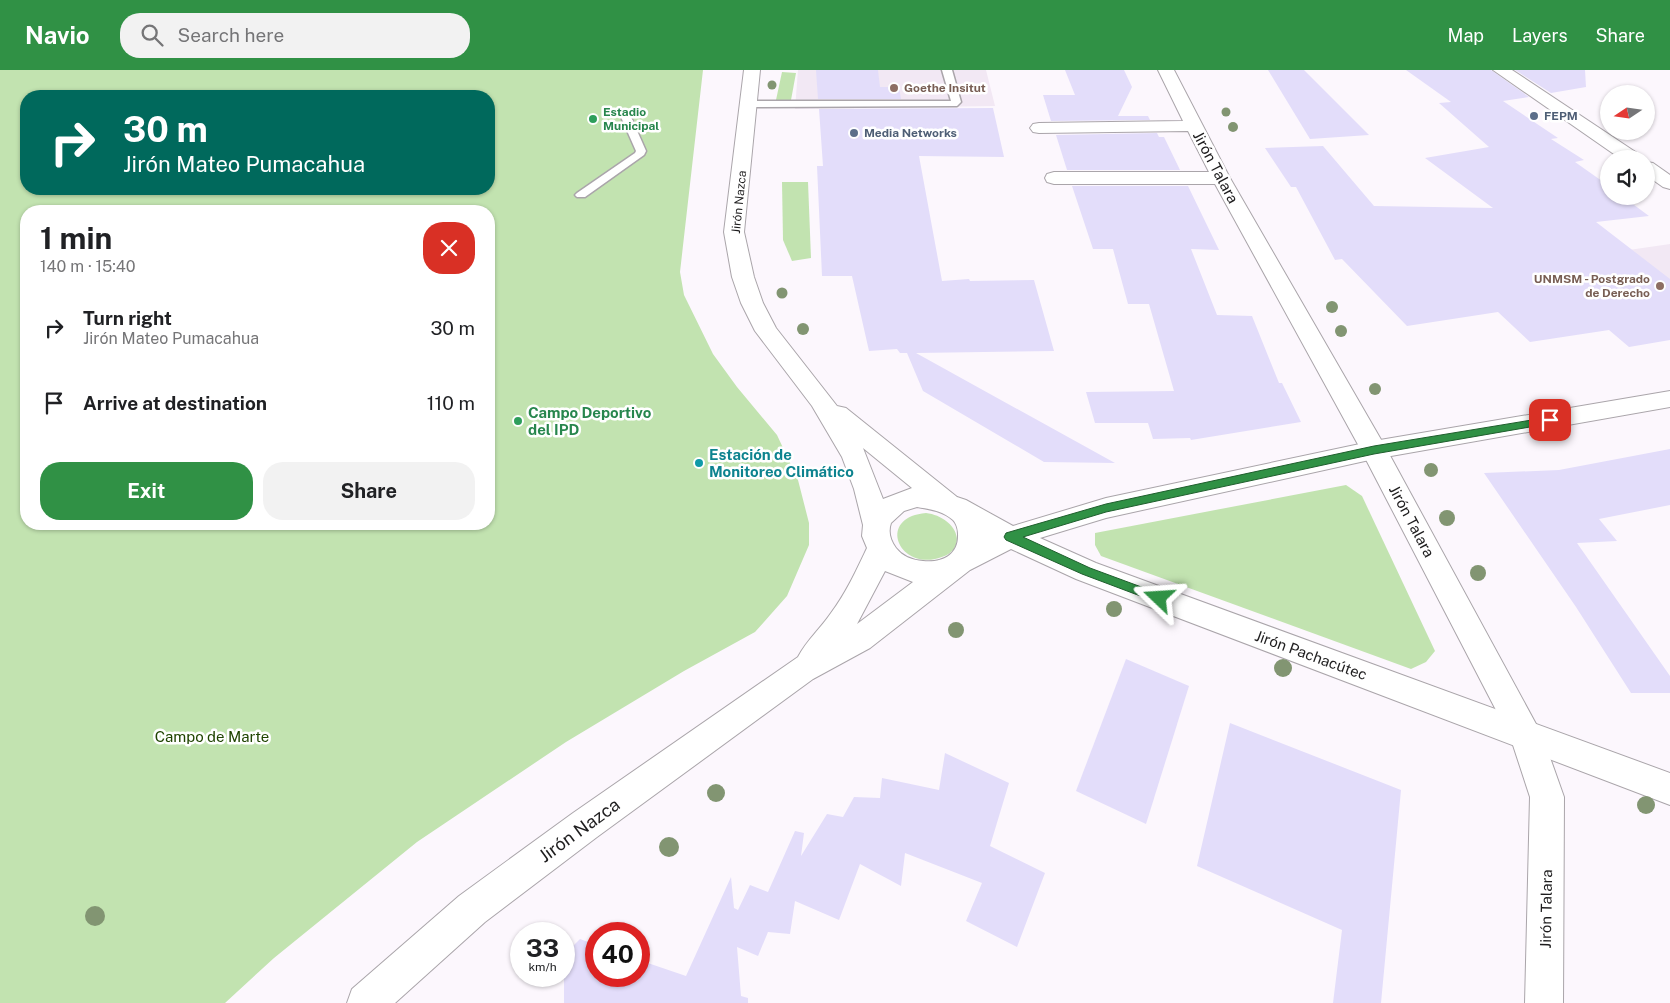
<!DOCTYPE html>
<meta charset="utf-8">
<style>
:root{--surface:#fff;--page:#f2f2f2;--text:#202124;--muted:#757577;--accent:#309145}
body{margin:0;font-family:"Public Sans",sans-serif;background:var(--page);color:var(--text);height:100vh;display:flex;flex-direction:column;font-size:19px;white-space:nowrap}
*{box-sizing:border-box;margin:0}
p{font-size:16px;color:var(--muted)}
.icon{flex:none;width:28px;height:28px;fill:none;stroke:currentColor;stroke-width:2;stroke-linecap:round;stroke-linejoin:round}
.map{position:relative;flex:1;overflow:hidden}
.sheet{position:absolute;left:20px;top:135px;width:475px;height:325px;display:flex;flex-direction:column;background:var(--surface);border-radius:20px;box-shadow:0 1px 4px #0004}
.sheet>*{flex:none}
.top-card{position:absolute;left:20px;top:20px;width:475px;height:105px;border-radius:20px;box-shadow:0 1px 4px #0004;background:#00695c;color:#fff;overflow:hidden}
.needle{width:32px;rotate:257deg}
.controls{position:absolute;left:1600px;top:15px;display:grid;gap:10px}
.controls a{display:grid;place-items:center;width:55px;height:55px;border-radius:50%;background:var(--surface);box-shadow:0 1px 4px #0004;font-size:25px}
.speed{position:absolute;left:510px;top:852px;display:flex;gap:10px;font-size:25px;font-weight:700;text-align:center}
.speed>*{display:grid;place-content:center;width:65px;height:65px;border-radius:50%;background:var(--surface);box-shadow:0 1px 4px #0004;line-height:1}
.speed small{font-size:12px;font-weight:400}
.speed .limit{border:8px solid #d22;background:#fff;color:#111}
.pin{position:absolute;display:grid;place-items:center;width:42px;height:42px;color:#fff;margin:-21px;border-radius:10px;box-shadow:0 2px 8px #0006}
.me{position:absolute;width:55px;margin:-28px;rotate:290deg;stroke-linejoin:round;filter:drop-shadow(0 0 4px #0008)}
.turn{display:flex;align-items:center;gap:18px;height:105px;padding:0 20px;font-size:22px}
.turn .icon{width:65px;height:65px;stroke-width:2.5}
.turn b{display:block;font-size:35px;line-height:42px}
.round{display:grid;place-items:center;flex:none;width:52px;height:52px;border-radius:20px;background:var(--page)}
.head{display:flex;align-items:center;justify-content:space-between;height:85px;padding:0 20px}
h1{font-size:30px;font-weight:700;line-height:38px}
.button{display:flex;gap:10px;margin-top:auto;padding:10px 20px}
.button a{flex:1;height:58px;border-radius:20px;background:var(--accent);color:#fff;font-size:20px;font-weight:700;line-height:58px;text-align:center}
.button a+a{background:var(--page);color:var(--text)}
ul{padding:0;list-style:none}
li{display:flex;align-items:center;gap:15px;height:75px;padding:0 20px}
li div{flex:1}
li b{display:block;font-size:19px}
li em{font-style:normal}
header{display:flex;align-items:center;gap:30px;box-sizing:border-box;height:70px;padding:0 25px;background:var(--accent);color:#fff}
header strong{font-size:24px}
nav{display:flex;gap:28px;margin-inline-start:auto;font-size:18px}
.search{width:350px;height:45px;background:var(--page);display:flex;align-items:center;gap:12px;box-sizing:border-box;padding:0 18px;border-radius:20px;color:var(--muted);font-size:19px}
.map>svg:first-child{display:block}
.built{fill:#f2e8f4}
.green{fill:#c2e3b0;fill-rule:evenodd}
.building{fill:#e3ddfa}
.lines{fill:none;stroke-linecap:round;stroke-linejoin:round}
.lane-casing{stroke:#aaa5aa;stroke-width:3}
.street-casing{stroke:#aaa5aa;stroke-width:2}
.secondary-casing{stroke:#aaa5aa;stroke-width:2}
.lane{fill:#fff;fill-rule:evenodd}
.street{fill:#fff;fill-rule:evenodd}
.secondary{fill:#fff;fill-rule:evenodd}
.tree{fill:#829572}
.route{fill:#309145;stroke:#1f5e2d}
.education-dot{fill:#8d6e63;stroke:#fff;stroke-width:2}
.service-dot{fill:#5c6f8a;stroke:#fff;stroke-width:2}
.leisure-dot{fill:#2e9e5b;stroke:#fff;stroke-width:2}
.culture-dot{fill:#0f9aa8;stroke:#fff;stroke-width:2}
.labels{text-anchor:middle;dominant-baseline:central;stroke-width:5;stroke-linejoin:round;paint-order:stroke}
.far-education-label{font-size:12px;font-weight:bold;fill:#785e54;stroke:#fff;text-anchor:start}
.far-leisure-label{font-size:12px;font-weight:bold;fill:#27864d;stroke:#fff;text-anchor:start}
.far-service-label{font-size:12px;font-weight:bold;fill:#4e5e75;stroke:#fff;text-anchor:start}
.far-street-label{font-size:12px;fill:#1e1d1e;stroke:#fff}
.street-label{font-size:15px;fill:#1e1d1e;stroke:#fff}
.leisure-label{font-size:15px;font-weight:bold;fill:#27864d;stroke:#fff;text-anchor:start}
.culture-label{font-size:15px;font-weight:bold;fill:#0d838f;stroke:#fff;text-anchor:start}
.park-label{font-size:15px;fill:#1f4400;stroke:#fff}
.near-street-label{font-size:18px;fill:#1e1d1e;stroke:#fff}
</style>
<header>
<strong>Navio</strong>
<div class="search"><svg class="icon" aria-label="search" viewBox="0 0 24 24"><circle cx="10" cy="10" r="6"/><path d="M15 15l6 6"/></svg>Search here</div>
<nav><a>Map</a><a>Layers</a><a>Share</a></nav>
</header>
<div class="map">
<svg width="1670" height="933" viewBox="0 0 1670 933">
<rect width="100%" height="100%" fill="#fcf7fd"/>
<g class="built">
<path d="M798,0H986L995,36L795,39Z"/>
<path d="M1670,174V231L1608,183Z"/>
</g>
<g class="green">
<path d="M0,0H703L680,202L684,225L713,284L737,317L777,365L798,410L809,453V475L787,526L755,562L684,601L566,672L417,772L274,888L225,933H0ZM26,26H489V119H26ZM26,141H489V454H26Z"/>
<path d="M782,2L796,3L791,30H776Z"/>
<path d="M782,112H808L811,188L792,191L783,170Z"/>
<path d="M1346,415L1362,426L1435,581L1426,592L1411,599L1101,486L1095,475V463Z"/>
<path d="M926,443C958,447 972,482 935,489C897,497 878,447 926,443Z"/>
</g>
<g class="building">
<path d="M816,0H878L880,17H899L901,29H818Z"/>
<path d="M1065,0H1124L1132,17L1118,46H1148L1150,50L1051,51L1043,25H1075Z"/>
<path d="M1268,0H1304L1369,65L1310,69Z"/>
<path d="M1406,0H1491L1529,27L1503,31L1558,68L1551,69L1584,90L1575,92L1609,116V126H1622L1649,146L1596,152L1670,209V270L1629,277L1609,260L1530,272L1498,242L1407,256L1342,189L1335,190L1296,117H1291L1265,78L1323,76L1374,136L1493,138L1425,88L1489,77L1439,33L1451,32Z"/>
<path d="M1515,0H1585L1586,17L1551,23Z"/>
<path d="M993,38L1004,87L919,86L942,211L969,209L970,211L1034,210L1054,281L916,283L1115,393L1044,392L923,321L907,283H900L897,279L869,281L852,206H822L817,96H823L819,39Z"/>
<path d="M1157,63L1159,67H1164L1180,100H1067L1056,65Z"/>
<path d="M1072,116H1188L1219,180L1191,179L1217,245L1252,246L1279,313H1282L1301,352L1191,370L1190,368L1153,369L1148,353H1095L1086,322L1174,321L1149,234H1128L1113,179H1093Z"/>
<path d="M1670,379V435L1599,449L1617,471L1577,473L1670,606V623H1631L1576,537L1484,403L1559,400Z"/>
<path d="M1126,589L1189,616L1146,754L1076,721Z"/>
<path d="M1230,653L1401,720L1381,933H1333L1342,860L1197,796Z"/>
<path d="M945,683L1009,713L990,776L1045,803L1017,877L966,851L982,813L905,783L901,816L860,794L839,850L795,831L790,864L768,862L758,886L737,877L741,926L748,928V933H564V885L580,869L596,875V906H639V890L686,906L731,807L734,838L738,840L750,815L768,822L795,761L804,763L801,786L827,744L843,747L854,727L880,728L882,708L939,720Z"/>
</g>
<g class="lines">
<defs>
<g id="lane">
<path d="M942,0H952L961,32L957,36L747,37L742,34L747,31H951Z"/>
<path d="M626,44L631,47L646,81L644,85L585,127H577L575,125L577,123L635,83L636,81L621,47Z"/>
</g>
<path id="street" d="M1158,0H1174L1230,108L1387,380L1542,665L1564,727L1563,933H1525L1530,727L1511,669L1361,380L1215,114H1054L1047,112L1045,108L1047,104L1054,102H1209L1188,61L1039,63L1033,62L1030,58L1033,54L1039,53L1183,51Z"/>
<g id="secondary">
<path d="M744,0H760L744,162L754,207L763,233L776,258L837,336L846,338L957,427L966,430L1013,456L1106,428L1374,371L1670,321V337L1374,389L1106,448L1040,468L1096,493L1670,703V735L1076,509L1011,479L970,500L870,578L813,609L597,767L485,852L395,933H347L352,919L459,826L573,743L798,587C806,571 821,558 831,543C846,523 856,501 867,478L862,466L863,455L854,419L842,387L812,336L755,261L741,233L732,207L724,162ZM863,378L912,418L883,429ZM917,437C929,439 943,441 953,450C956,453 958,459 958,464C959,485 942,493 923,491C912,490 903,487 896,478C890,470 888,462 891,453L904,441ZM885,501L913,512L857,554Z"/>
<path d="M1493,0H1512L1640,85L1643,89H1621Z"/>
<path d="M1646,92L1653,93L1670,105V119L1663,117L1646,105Z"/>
</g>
</defs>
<use href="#lane" class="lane-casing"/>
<use href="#street" class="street-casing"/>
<use href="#secondary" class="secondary-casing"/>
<use href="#lane" class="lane"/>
<use href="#street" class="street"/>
<use href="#secondary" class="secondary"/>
</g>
<g class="tree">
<circle cx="772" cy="15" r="4.5"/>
<circle cx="1226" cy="42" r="4.5"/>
<circle cx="1233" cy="57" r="5"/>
<circle cx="782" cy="223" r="5.5"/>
<circle cx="1332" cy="237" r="6"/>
<circle cx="803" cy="259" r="6"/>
<circle cx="1341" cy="261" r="6"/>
<circle cx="1375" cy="319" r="6"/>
<circle cx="1431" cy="400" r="7"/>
<circle cx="1447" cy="448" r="8"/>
<circle cx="1478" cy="503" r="8"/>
<circle cx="1114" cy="539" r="8"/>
<circle cx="956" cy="560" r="8"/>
<circle cx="1283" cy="598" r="9"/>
<circle cx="716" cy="723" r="9"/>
<circle cx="1646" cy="735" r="9"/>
<circle cx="669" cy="777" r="10"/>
<circle cx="95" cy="846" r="10"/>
</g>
<path class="route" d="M1550,347L1553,348V353L1374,384L1106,442L1023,467L1090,498L1163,525L1165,528L1163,532L1159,533L1082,504L1006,470L1004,467L1006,463L1106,434L1374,376Z"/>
<g class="education-dot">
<circle cx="894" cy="18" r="5"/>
<circle cx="1660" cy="216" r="5"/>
</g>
<g class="service-dot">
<circle cx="1534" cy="46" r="5"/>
<circle cx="854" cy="63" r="5"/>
</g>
<g class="leisure-dot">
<circle cx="593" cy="49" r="5"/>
<circle cx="518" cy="351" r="5"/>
</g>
<circle class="culture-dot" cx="699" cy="393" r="5"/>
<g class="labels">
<g class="far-education-label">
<text x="904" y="18">Goethe Insitut</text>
<text x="1650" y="209" text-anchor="end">UNMSM - Postgrado<tspan x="1650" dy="14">de Derecho</tspan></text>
</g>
<g class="far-leisure-label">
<text x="603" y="42">Estadio<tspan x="603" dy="14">Municipal</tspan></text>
</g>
<g class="far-service-label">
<text x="1544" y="46">FEPM</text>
<text x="864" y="63">Media Networks</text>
</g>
<g class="far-street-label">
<text transform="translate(739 132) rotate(-84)">Jirón Nazca</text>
</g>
<g class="street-label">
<text transform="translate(1216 97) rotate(62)">Jirón Talara</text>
<text transform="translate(1412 451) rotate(62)">Jirón Talara</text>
<text transform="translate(1311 585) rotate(20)">Jirón Pachacútec</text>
<text transform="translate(1546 839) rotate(-89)">Jirón Talara</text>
</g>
<g class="leisure-label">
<text x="528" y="342">Campo Deportivo<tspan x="528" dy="17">del IPD</tspan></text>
</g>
<g class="culture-label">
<text x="709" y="384">Estación de<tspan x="709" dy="17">Monitoreo Climático</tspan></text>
</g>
<g class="park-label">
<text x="212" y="666">Campo de Marte</text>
</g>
<g class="near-street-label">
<text transform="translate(579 760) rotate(-36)">Jirón Nazca</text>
</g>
</g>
</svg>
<div class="controls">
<a><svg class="needle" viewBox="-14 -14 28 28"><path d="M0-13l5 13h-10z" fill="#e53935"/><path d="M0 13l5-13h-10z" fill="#757577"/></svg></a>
<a><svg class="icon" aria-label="sound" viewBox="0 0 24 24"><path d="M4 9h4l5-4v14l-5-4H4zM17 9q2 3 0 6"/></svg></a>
</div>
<div class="speed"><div>33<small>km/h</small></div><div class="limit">40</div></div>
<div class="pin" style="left:1550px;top:350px;background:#d93025"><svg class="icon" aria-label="arrive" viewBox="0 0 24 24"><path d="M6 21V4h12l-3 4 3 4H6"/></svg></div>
<svg class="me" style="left:1159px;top:528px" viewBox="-20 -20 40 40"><path d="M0-17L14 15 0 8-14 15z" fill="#309145" stroke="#fff" stroke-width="4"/></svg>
<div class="top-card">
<div class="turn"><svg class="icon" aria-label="right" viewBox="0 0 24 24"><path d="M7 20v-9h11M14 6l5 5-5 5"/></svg><div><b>30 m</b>Jirón Mateo Pumacahua</div></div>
</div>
<section class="sheet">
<div class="head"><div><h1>1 min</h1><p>140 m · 15:40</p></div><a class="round" style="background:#d93025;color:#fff"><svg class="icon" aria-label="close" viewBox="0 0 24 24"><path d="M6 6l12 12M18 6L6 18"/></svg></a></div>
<ul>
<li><svg class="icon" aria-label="right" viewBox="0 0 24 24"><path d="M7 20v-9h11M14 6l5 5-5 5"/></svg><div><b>Turn right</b><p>Jirón Mateo Pumacahua</p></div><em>30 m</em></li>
<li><svg class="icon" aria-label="arrive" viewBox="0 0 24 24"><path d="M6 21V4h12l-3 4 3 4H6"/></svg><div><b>Arrive at destination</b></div><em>110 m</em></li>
</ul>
<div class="button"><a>Exit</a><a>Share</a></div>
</section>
</div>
